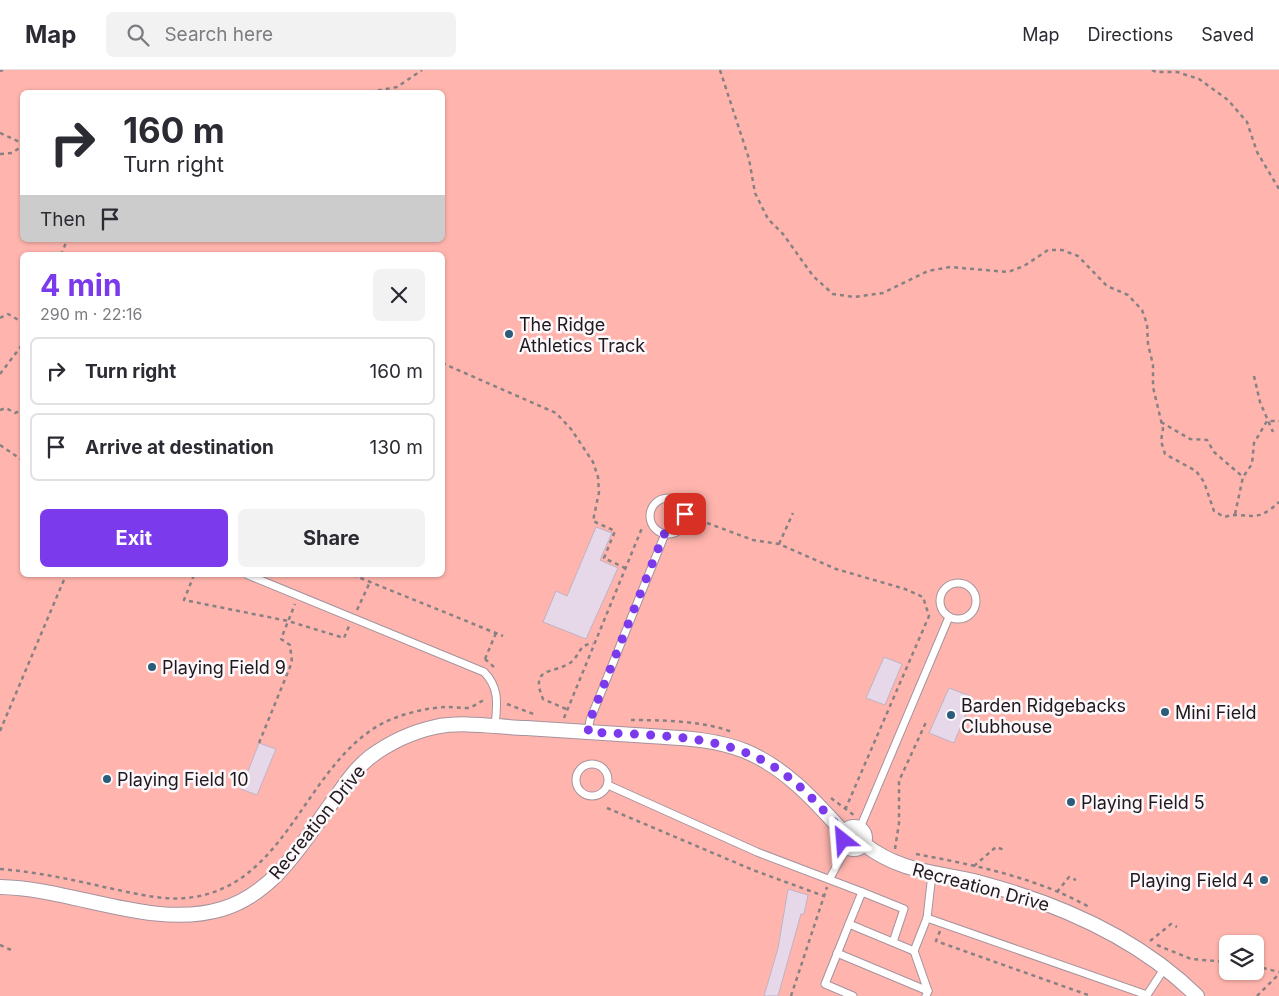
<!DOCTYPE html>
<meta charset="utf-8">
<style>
:root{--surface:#fff;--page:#f2f2f3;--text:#2b2b33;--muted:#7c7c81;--line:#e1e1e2;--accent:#7c3aed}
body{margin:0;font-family:Inter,sans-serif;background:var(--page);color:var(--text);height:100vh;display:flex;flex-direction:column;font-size:19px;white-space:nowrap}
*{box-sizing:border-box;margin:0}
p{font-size:16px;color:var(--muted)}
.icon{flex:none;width:28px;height:28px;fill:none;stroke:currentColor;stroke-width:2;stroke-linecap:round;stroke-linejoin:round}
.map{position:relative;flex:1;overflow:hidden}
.sheet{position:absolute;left:20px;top:182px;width:425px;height:325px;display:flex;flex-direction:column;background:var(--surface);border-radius:8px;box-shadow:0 1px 4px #0004}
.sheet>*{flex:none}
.top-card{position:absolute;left:20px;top:20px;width:425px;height:152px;border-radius:8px;box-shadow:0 1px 4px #0004;background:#fff;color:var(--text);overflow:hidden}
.tools{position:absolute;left:1219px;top:865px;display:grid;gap:10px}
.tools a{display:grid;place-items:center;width:45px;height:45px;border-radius:8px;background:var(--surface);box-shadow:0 1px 4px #0004;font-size:25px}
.pin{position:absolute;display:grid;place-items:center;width:42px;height:42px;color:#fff;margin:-21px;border-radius:10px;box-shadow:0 2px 8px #0006}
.me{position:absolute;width:55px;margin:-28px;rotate:332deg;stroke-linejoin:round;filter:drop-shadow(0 0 4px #0008)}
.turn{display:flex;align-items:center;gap:18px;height:105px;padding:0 20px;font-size:22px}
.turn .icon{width:65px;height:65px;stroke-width:2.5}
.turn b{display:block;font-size:35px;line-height:42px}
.then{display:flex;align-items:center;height:48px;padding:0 20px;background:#0003;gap:10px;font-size:19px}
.round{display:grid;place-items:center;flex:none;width:52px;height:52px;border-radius:8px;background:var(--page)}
.summary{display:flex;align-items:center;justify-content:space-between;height:85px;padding:0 20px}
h1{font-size:30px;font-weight:700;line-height:38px;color:var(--accent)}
.primary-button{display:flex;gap:10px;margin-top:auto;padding:10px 20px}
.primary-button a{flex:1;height:58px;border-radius:8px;background:var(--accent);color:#fff;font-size:20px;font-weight:700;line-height:58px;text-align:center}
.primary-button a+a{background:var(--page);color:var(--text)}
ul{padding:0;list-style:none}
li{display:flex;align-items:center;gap:15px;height:68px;margin:0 10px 8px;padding:0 10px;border:2px solid var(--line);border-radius:8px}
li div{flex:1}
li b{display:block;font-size:19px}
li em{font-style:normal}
header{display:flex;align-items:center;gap:30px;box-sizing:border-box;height:70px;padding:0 25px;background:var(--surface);border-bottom:1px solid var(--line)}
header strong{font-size:24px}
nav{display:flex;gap:28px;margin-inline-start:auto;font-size:18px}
.search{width:350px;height:45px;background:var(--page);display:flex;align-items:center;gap:12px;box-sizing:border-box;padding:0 18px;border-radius:8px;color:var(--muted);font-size:19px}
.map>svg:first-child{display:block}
.green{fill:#ffb5ae;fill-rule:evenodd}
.building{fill:#e7d8e9;stroke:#c0b2c2}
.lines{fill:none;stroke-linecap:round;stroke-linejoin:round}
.service-casing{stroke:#a6929d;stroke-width:9}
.minor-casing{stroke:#a6929d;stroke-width:16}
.path{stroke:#878184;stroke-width:2.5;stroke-dasharray:4 4;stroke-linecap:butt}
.service{stroke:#fff;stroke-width:7}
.minor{stroke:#fff;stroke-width:14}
.route{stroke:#7c3aed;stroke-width:9;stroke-dasharray:0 16.2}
.poi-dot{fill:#2b5c7a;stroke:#fdf8fb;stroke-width:2}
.labels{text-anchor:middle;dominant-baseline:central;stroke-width:5;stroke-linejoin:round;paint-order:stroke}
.poi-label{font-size:18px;fill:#1f181c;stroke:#fdf8fb;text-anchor:start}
.street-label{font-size:18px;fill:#1f181c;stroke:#fdf8fb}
</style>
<header>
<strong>Map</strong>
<div class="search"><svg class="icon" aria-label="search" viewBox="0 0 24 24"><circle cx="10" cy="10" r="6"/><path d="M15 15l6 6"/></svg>Search here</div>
<nav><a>Map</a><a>Directions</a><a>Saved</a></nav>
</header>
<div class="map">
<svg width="1279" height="926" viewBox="0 0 1279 926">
<rect width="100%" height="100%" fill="#fdf8fb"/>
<path class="green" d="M0,0H1279V926H0ZM22,22H442V170H22ZM22,185H442V505H22ZM1228,874H1255V901H1228Z"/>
<g class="building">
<path d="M596,457L612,463L600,490L618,498L586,569L543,552L556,521L567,526Z"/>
<path d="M884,587L902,594L885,635L866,628Z"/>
<path d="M949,618L973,627L954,673L929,663Z"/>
<path d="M259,673L276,679L257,725L241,719Z"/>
<path d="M788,819L808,825L804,844H801L778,926H764L778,878Z"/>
</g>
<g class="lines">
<defs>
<g id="service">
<circle cx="668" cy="446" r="18"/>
<path d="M248,505L484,602C500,618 497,635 495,656"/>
<circle cx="958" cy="531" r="18"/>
<path d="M588,662L590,650L665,464"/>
<circle cx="592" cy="710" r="16"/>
<path d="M608,715L757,782L862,822L849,854L914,881L927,848"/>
<path d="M860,758L949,547"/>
<path d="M932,804L927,848L1147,925L1164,899"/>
<path d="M830,808L847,777"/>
<path d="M862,822L904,839L893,872"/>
<path d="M849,854L825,914L853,926"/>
<path d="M914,881L928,921L926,926"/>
<path d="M837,883L928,921"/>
</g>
<g id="minor">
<circle cx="854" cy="768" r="11"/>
<path d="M864,774C901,803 938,802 981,813C1060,834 1138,868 1197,926"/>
<path d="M0,817C72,818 153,860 222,839C276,823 304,770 336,727C346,713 356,698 370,687C389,673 412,662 435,657C463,651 497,657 526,658C567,661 609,663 650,666C682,668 715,669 745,681C786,698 815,731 844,763"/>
</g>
</defs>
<use href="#service" class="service-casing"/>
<use href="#minor" class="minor-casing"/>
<g class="path">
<path d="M720,0L749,89L755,123L768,149L783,164L813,206L833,224L854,227L883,223L928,201L950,197L1008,202L1024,196L1048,180H1062L1078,186L1107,216L1128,225L1142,240L1147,254L1148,274L1153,295V317L1163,359L1161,371L1165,384L1196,401L1204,412L1214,441L1224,447C1249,440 1254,456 1279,432"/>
<path d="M1152,0L1156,2H1177L1199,9L1228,30L1247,52L1257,82L1279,119"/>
<path d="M0,1L3,0"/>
<path d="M370,22L397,17L422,0"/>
<path d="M0,63L22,73"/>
<path d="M0,84L12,83L22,76"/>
<path d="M61,185L67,170"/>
<path d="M0,248L8,244L22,252"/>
<path d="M442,293L556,343L571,359L593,392L598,407L599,422L593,451L615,461L604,488L625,498"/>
<path d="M0,304L22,275"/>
<path d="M1254,306L1260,332L1273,362"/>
<path d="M0,340L6,338L15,343L22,340"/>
<path d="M1161,352L1190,369L1207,370L1214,382L1243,407"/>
<path d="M0,375L22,390"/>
<path d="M1235,444L1243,407L1252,394L1254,373L1267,351H1279"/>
<path d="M707,453L753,470L779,474L836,499L905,519L923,527L929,546L845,740"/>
<path d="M779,474L793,443"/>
<path d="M194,505L184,530L288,551L344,568L349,556"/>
<path d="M353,505L503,566"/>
<path d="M357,540L370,512"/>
<path d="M485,589L494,597"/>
<path d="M485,589L496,563"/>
<path d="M507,634L536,645"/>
<path d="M566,639L543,629C529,596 554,604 570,593C580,586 579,573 593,574"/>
<path d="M564,648L642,458"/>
<path d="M631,650C660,650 705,651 732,662"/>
<path d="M0,661L66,505"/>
<path d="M259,673L292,592L290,575L281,569L295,534"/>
<path d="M831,728L855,746"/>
<path d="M607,738L753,800L824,826"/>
<path d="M895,779L899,753V711L927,650"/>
<path d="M916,784C975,795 1038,808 1091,838"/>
<path d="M974,796L996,777L1004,780"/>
<path d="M0,799C36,802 70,809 104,817C134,823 164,832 194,827C289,812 306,692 385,652C402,644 429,637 448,637C454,637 460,638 467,638C474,638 479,630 487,630"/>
<path d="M1057,822L1069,807L1076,810"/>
<path d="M940,861L936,871L1091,926"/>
<path d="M1150,871L1171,854L1177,857"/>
<path d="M0,875L11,880"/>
<path d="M1157,875L1191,889L1228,892"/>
<path d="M1255,896L1279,902"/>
<path d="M791,926L827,817"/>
<path d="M1257,926L1279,904"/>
</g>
<use href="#service" class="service"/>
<use href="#minor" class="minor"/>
</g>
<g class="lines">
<path class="route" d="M685,444C685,457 677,464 664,464L590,650L588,662C656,666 731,662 787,706C808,722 826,743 844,763L843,770"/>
</g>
<g class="poi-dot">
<circle cx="509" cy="264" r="5"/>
<circle cx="152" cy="597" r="5"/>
<circle cx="1165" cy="642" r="5"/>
<circle cx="951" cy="645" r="5"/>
<circle cx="107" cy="709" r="5"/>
<circle cx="1071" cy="732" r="5"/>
<circle cx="1264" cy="810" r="5"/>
</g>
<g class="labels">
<g class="poi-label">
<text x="519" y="254">The Ridge<tspan x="519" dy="21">Athletics Track</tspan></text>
<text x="162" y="597">Playing Field 9</text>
<text x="961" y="635">Barden Ridgebacks<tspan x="961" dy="21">Clubhouse</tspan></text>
<text x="1175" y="642">Mini Field</text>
<text x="117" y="709">Playing Field 10</text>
<text x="1081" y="732">Playing Field 5</text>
<text x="1254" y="810" text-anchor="end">Playing Field 4</text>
</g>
<g class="street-label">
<text transform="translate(317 752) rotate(-51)">Recreation Drive</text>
<text transform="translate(981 817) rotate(15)">Recreation Drive</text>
</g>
</g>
</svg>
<div class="tools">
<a><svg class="icon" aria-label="layers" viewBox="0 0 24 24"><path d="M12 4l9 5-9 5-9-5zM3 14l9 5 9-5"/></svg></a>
</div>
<div class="pin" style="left:685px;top:444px;background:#d93025"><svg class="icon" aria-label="arrive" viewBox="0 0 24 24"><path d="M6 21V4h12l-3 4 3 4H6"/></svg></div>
<svg class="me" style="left:843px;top:770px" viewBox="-20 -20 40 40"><path d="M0-17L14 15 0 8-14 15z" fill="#7c3aed" stroke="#fff" stroke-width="4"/></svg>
<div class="top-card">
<div class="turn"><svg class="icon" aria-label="right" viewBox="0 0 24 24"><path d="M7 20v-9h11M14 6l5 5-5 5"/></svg><div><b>160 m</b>Turn right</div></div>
<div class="then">Then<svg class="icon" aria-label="arrive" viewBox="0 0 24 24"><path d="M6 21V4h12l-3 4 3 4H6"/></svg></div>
</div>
<section class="sheet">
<div class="summary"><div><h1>4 min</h1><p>290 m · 22:16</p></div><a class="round"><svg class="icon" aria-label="close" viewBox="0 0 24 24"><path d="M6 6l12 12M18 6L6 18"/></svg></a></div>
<ul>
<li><svg class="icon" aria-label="right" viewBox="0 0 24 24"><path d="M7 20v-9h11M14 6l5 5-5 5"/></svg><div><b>Turn right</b></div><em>160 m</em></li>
<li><svg class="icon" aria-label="arrive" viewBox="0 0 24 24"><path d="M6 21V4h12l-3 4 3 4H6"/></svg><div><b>Arrive at destination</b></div><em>130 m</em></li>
</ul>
<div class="primary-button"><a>Exit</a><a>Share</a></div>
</section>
</div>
